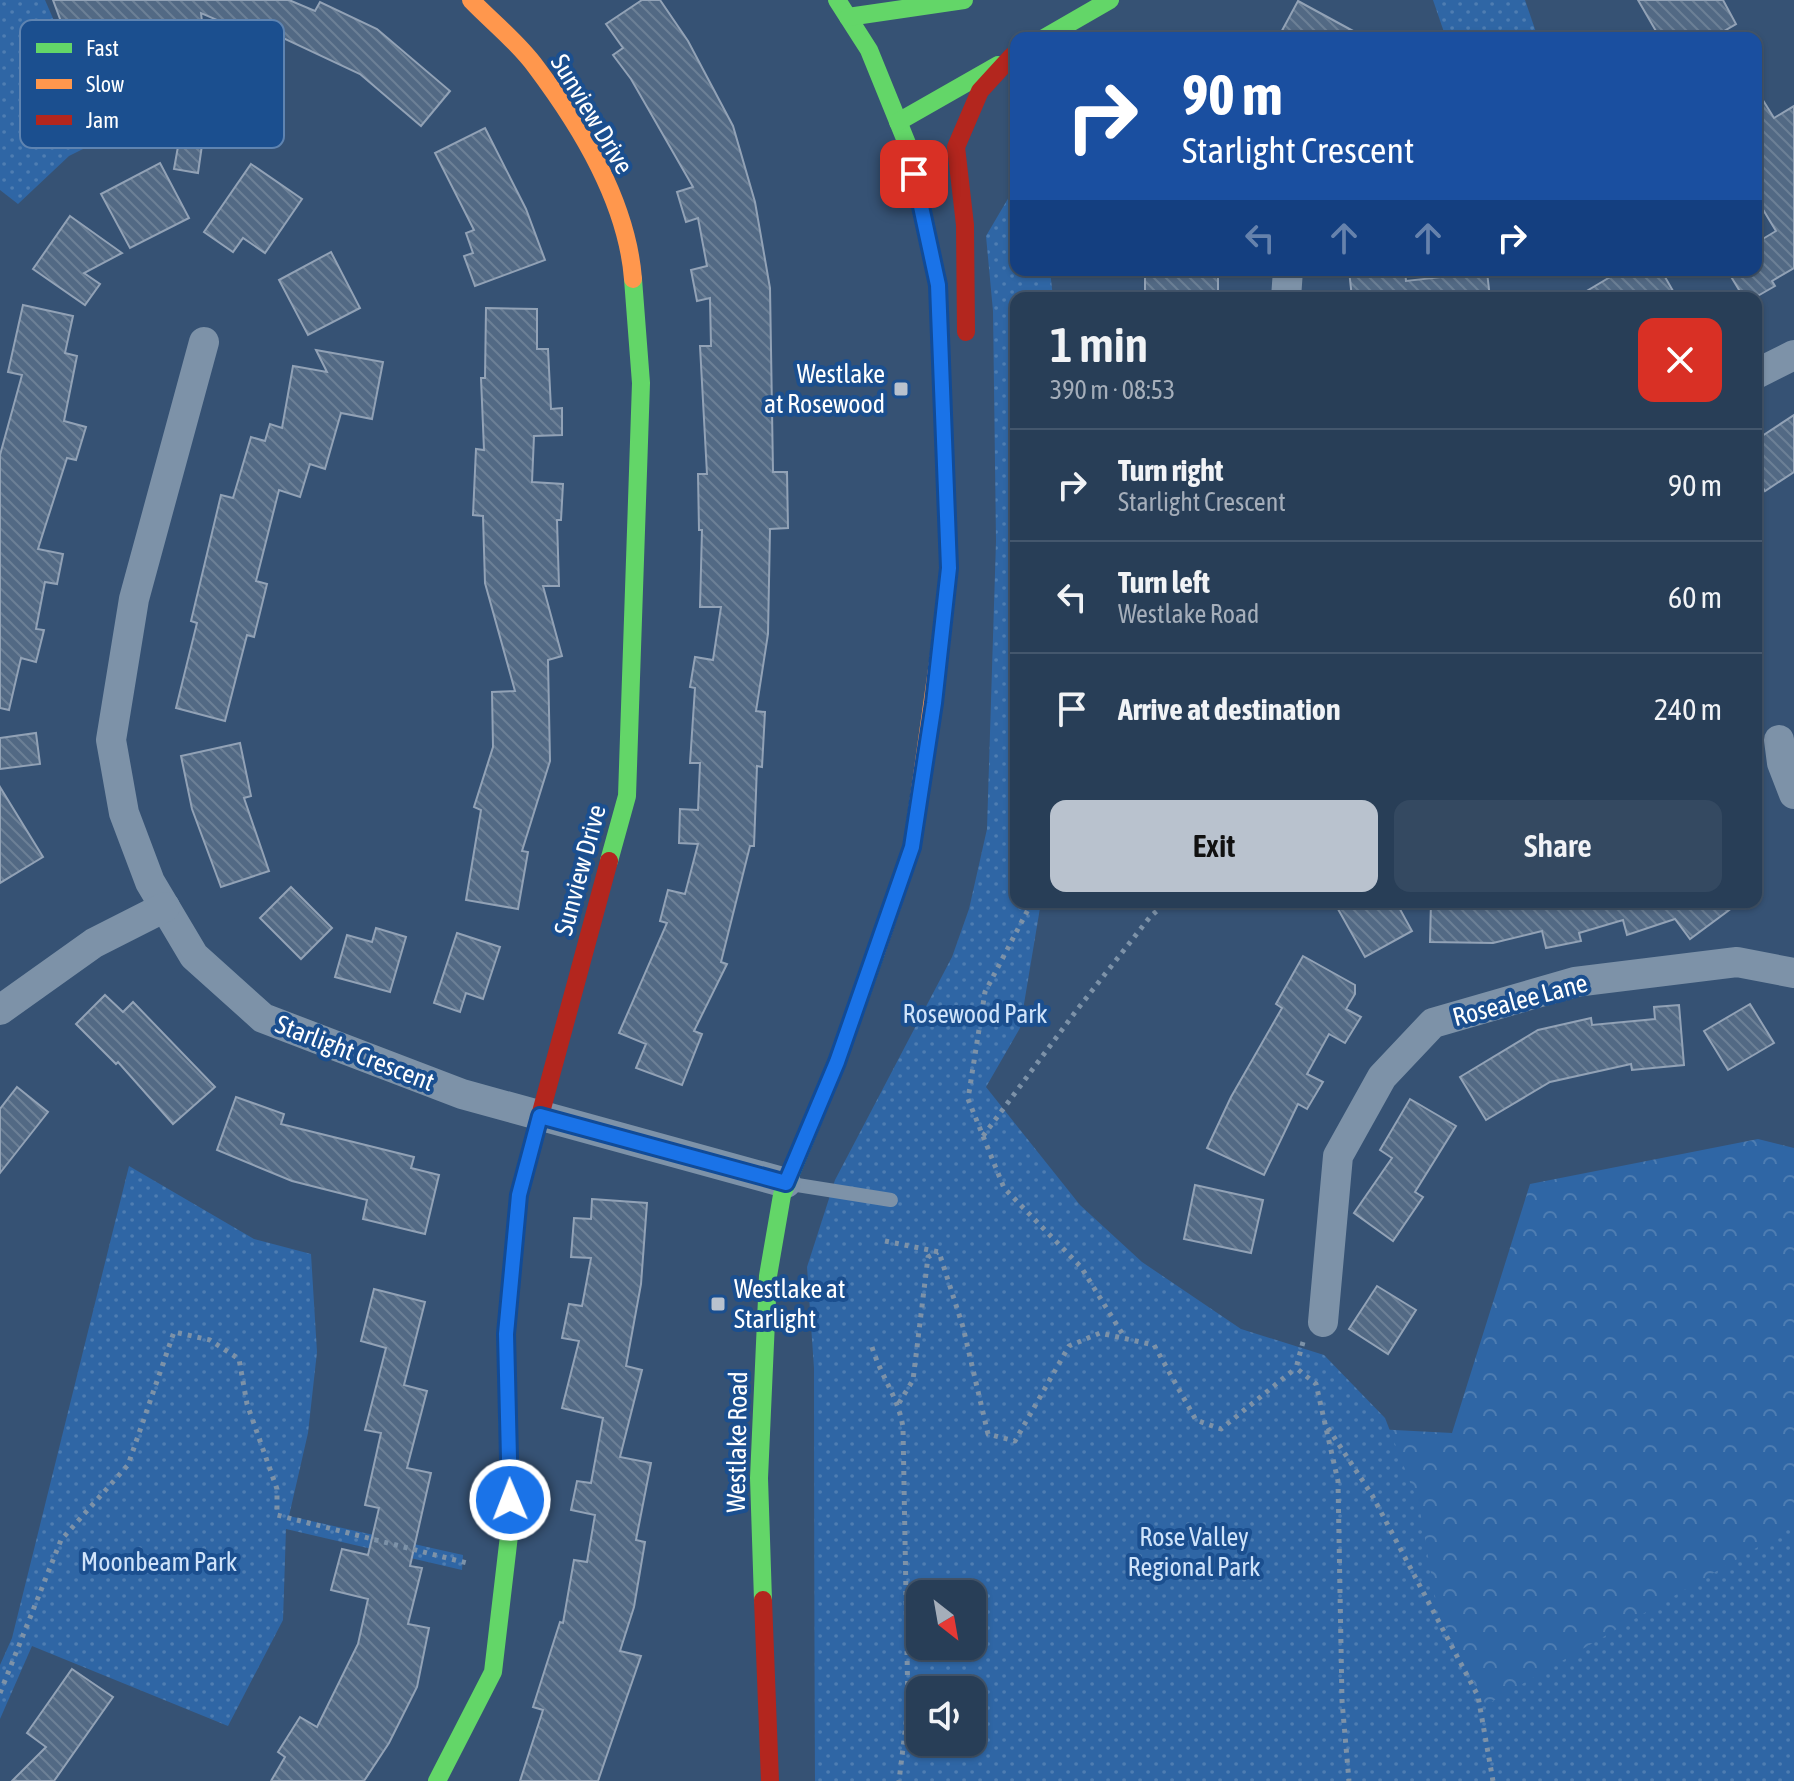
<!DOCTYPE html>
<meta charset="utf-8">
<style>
:root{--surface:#283e57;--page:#344961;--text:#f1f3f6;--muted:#a5aeba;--line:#44576d;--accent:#b9c2ce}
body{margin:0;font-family:"Asap Condensed",sans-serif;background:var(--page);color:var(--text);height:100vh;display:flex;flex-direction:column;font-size:30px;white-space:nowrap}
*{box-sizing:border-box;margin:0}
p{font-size:26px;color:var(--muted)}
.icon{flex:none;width:44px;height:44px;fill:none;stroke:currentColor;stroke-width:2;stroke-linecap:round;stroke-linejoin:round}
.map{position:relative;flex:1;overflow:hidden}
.sheet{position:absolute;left:1010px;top:292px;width:752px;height:616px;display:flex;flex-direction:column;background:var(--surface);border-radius:16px;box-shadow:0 2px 6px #0004,0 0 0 2px var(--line)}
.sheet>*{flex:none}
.top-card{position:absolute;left:1010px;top:32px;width:752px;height:244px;border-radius:16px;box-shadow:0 2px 6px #0004,0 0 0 2px var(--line);background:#1a4fa0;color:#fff;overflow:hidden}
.needle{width:52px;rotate:149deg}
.controls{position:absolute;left:906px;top:1580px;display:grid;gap:16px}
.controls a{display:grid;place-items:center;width:80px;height:80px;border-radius:16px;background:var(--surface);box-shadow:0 2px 6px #0004,0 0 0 2px var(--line);font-size:40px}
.pin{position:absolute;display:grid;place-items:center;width:68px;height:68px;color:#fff;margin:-34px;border-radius:16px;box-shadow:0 4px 12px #0006}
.me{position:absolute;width:88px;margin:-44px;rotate:359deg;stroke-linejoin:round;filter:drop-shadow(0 0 6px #0008)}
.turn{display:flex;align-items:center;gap:28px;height:168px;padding:0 40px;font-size:36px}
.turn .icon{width:104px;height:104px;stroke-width:2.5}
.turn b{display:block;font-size:56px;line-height:68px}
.lanes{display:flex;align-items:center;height:76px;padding:0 40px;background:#0003;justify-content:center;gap:40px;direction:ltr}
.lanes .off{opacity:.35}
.round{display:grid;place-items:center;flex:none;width:84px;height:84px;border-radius:16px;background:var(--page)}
.head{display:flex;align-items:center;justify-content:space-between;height:136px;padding:0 40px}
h1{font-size:48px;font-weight:600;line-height:60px}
.cta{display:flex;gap:16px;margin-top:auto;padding:16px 40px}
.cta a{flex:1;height:92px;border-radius:16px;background:var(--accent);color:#111;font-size:32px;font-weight:600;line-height:92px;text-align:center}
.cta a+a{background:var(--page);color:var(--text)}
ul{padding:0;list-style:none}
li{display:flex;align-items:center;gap:24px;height:112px;padding:0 40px;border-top:2px solid var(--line)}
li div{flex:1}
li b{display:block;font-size:30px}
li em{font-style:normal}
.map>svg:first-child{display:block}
.forest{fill:url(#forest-crowns);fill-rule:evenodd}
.park{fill:url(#park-dots);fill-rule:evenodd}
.building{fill:url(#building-back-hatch);stroke:#92a2b6;stroke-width:2}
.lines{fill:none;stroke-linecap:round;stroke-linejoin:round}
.path{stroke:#7d92a8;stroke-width:5;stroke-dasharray:4 6;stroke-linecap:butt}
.lane{stroke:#7d92a8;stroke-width:14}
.street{stroke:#7d92a8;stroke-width:30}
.fast{stroke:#63d668;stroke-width:18}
.slow{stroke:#ff974d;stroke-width:18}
.jam{stroke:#b3261e;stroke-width:18}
.route-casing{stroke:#114b97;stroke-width:20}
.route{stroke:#1a73e8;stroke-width:14}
.poi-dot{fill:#b9c2ce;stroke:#1b4f8f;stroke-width:3}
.labels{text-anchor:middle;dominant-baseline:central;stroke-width:8;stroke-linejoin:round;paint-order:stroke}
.street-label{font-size:26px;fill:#fff;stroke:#1b4f8f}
.poi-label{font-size:26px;fill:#fff;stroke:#1b4f8f;text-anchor:end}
.park-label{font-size:26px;fill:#cfe3fa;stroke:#1b4f8f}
.key{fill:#1b4f8f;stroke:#5f84b1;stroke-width:2}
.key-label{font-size:22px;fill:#fff}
</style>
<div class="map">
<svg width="1794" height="1781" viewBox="0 0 1794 1781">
<defs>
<pattern id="forest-crowns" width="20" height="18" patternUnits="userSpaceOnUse" patternTransform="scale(2)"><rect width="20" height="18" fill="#2f66a5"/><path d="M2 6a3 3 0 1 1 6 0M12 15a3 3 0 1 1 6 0" fill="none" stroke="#4e7db2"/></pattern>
<pattern id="park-dots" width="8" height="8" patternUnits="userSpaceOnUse" patternTransform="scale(2)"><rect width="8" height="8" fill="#2f66a5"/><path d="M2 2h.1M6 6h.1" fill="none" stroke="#4e7db2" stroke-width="1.8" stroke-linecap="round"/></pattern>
<pattern id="building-back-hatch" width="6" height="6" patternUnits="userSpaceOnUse" patternTransform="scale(2)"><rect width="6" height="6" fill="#526984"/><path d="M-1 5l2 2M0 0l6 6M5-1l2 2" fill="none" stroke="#6c8096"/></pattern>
</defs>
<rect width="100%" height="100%" fill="#365274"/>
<path class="forest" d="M1758,1139L1794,1148V1781H815L814,1289L1033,1411L1452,1433L1530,1184ZM920,1594H972V1646H920ZM920,1690H972V1742H920Z"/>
<g class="park">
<path d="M0,0H45L105,138L69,156L18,204L0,190Z"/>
<path d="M1433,0H1525L1538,38H1446Z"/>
<path d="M1016,185V270H1050L1053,298H1016V902H1041L1020,1028L986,1087L1080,1205L1142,1262L1241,1329L1324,1355L1385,1418L1419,1505L1438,1613L1486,1705L1794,1526V1781H815L814,1368L807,1267L835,1180L952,957L969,909L987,829L996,541L993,311L986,236ZM920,1594H972V1646H920ZM920,1690H972V1742H920Z"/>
<path d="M129,1166L254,1239L311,1254L317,1352L308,1433L289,1516L463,1555L462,1570L286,1529L283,1620L228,1726L32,1646L0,1719V1665L12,1638Z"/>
</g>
<g class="building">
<path d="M53,0H289L315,11L320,2L377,29L450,91L421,126L360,74L279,36L275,45L201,13L203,30L144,36V29L73,54Z"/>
<path d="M642,0H660L688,41L733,126L755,202L770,288L773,472H787L788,528L770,529L768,634L756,711L765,712L762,767L757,766L754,846H750L721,962L727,964L694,1031L702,1034L682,1085L636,1068L646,1044L619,1033L667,923L660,921L668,890L685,894L698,844L679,843L680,809L698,810L700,763H690L695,688L690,687L695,657L713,660L721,607H700L702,530H699L698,474H707L700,346H711L710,298L697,301L691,270L707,266L698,218L686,222L677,192L693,187L631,79L613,55L623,48L606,24Z"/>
<path d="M1638,0H1723L1736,24L1712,38H1660Z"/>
<path d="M1298,1L1366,38H1278Z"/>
<path d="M1756,89L1774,118L1794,106V268L1772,281L1775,286L1754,298H1744L1727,270H1756V243L1776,231L1756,198Z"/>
<path d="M485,128L526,209L545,260L475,286L464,256L473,253L466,233L474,230L435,153Z"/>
<path d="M179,141L202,145L198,173L174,169Z"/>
<path d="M160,163L189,218L130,248L101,194Z"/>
<path d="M251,164L302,199L265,253L243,238L233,252L204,232Z"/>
<path d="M70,216L122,253L84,273L100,284L85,305L33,269Z"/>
<path d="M331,252L360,308L308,335L279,280Z"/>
<path d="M1145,270H1218V291L1145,292Z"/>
<path d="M1349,270H1405L1406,281L1487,272L1490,298H1352Z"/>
<path d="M1622,270H1661L1677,298H1575Z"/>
<path d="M23,305L73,316L65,353L77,356L64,421L86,427L76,460L67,458L38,549L63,554L57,584L45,582L36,629L44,630L36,662L21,658L9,710L0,708V455L22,375L8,372Z"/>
<path d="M486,308L537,309V349H548L551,409L562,408V435L534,436L532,482L563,484L561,520H557L559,586H543L562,656L548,660L550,761L522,851L528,852L518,909L466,900L481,810L474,807L493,747L492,692L515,691L485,583L483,516L473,515L476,449L484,450L481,378H485Z"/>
<path d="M316,350L383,362L372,419L341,413L325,469L310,464L300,497L279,490L256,581L267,584L254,637L247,635L225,721L176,708L197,623L191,621L221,495L233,498L251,437L265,441L270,424L282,428L293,366L327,372Z"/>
<path d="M1794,415V472L1765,491L1756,477V440Z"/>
<path d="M36,733L40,764L0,769V738Z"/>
<path d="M240,743L251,796L244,798L269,871L221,887L192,809L181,756Z"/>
<path d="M0,787L43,857L0,883Z"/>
<path d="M291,887L332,928L301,959L260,918Z"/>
<path d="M1334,902H1396L1412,931L1365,957Z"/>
<path d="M1431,902H1740L1690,939L1675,919L1627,935L1623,920L1579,933L1581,941L1546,948L1542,931L1493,943L1430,942Z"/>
<path d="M376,928L406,937L390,992L335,977L347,935L372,942Z"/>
<path d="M457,933L500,947L483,999L466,993L460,1012L434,1003Z"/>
<path d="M1303,956L1355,985V994L1346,1009L1361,1017L1345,1043L1329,1034L1307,1074L1323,1082L1307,1109L1298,1104L1264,1175L1207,1148L1231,1097L1282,1008L1276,1004Z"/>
<path d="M105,995L123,1012L133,1002L215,1087L173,1124L118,1062L116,1064L76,1024Z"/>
<path d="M1750,1004L1774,1043L1728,1070L1704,1031Z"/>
<path d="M1679,1005L1684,1065L1632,1070L1631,1064L1550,1082L1486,1120L1460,1077L1538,1030L1591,1018L1592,1025L1655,1019L1654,1007Z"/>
<path d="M17,1087L48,1112L0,1173V1109Z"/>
<path d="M236,1097L284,1114L281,1124L414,1157L411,1168L439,1175L425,1234L363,1219L367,1200L292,1181L217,1150Z"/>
<path d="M1410,1099L1456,1126L1415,1192L1423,1197L1393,1241L1354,1213L1392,1158L1380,1150Z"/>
<path d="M1195,1185L1263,1200L1251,1253L1184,1239Z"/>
<path d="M592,1199L647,1203L641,1284L626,1366L642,1370L620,1457L651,1463L636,1540L645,1542L634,1607L620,1651L641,1656L598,1781H520L543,1710L533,1707L560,1622L563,1623L574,1560L587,1562L595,1515L571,1510L577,1481L591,1483L603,1418L562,1408L579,1341L562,1338L569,1304L582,1306L591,1258L571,1257L574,1218L591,1219Z"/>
<path d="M1377,1286L1416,1310L1388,1354L1349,1329Z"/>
<path d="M374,1289L425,1302L404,1385L427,1391L407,1468L431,1473L410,1566L422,1568L408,1624L429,1628L417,1687L389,1743L364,1781H271L285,1757L278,1752L300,1717L317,1727L358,1644L368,1599L331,1590L342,1549L368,1555L379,1508L365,1505L381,1433L365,1430L386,1348L361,1341Z"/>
<path d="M72,1669L113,1697L54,1781H12L46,1747L27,1733Z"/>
</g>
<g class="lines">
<g class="path">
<path d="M1032,902L985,992L968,1099L1004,1188L1081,1267L1125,1338"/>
<path d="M983,1136L1076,1011L1150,917L1167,902"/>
<path d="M885,1241L939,1252L963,1327L988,1434L1015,1441L1069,1346L1100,1333L1154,1345L1196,1420L1221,1429L1296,1368"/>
<path d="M1303,1342L1296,1368L1316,1384L1338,1481L1342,1701L1349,1781"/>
<path d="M872,1347C881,1377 899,1398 903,1428L908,1707L899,1781"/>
<path d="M899,1403L913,1380L928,1257L938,1252"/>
<path d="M1328,1428L1372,1495L1478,1696L1493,1781"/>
<path d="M0,1693L61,1540L128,1465L174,1332L210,1340L239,1359L247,1404L277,1489V1515L471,1564"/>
</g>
<path class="lane" d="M791,1184L891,1200"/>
<g class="street">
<path d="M1286,298L1288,270"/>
<path d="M204,342L134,599L111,740L124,813L150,882L194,956L263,1018L462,1094L786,1183"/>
<path d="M1756,374L1794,355"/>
<path d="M1779,740L1782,763L1794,794"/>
<path d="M0,1010L94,943L165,907"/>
<path d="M1323,1322L1338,1156L1382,1077L1433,1023L1575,982L1737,962L1794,973"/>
</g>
<g class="fast">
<path d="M837,0L869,50L908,146L938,285L949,568L939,655"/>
<path d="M848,17L964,0"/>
<path d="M1044,38L1110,0"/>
<path d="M898,122L998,65"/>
<path d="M609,861L627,796L641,383L633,279"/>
<path d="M763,1600L759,1478L768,1276L782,1195L837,1062L876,952"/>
<path d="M437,1781L493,1672L510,1527L506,1334L519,1195L537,1127"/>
</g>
<g class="slow">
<path d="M471,0C492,22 518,42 536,67C581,127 627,202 633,279"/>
<path d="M876,952L912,847L939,655"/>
</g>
<g class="jam">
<path d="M966,332L965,225L956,147L980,91L1012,56"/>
<path d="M537,1127L609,861"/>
<path d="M763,1600L770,1781"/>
</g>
</g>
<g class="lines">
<defs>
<path id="route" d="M510,1500L506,1334L519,1195L540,1116L786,1183L837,1062L912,847L934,703L949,568L938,285L914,174"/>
</defs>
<use href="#route" class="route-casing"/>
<use href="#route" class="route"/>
</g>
<g class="poi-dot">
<rect x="893" y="381" width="16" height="16" rx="4"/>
<rect x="710" y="1296" width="16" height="16" rx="4"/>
</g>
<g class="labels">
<g class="street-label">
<text transform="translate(592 114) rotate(59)">Sunview Drive</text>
<text transform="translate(580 870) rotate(-75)">Sunview Drive</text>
<text transform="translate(1520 1000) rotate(-15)">Rosealee Lane</text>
<text transform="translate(355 1053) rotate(21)">Starlight Crescent</text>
<text transform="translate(737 1442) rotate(-89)">Westlake Road</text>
</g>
<g class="poi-label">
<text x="885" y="374">Westlake<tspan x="885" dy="30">at Rosewood</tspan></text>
<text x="734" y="1289" text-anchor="start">Westlake at<tspan x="734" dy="30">Starlight</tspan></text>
</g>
<g class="park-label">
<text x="975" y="1014">Rosewood Park</text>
<text x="1194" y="1537">Rose Valley<tspan x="1194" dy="30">Regional Park</tspan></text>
<text x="159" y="1562">Moonbeam Park</text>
</g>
</g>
<rect x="20" y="20" width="264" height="128" rx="12" class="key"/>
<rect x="36" y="43" width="36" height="10" fill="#63d668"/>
<rect x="36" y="79" width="36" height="10" fill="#ff974d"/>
<rect x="36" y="115" width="36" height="10" fill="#b3261e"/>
<g class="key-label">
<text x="86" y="56">Fast</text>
<text x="86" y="92">Slow</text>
<text x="86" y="128">Jam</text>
</g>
</svg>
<div class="controls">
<a><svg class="needle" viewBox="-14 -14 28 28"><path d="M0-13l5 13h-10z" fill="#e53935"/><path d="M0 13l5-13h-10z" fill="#a5aeba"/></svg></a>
<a><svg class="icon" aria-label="sound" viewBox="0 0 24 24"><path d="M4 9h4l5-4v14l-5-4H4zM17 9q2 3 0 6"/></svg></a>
</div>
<div class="pin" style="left:914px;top:174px;background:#d93025"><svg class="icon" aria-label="arrive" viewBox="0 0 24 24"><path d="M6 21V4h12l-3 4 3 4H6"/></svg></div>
<svg class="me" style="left:510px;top:1500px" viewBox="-20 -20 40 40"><circle r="17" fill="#1a73e8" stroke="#fff" stroke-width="3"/><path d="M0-11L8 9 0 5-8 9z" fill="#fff"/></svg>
<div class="top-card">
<div class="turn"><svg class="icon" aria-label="right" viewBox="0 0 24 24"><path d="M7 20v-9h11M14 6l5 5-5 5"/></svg><div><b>90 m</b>Starlight Crescent</div></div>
<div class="lanes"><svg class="icon off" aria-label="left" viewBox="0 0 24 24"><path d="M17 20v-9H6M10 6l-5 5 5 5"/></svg><svg class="icon off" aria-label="ahead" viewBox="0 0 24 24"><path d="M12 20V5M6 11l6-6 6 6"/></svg><svg class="icon off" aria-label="ahead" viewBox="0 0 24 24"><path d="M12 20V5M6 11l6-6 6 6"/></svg><svg class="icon" aria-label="right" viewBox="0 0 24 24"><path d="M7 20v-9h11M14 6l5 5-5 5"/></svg></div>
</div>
<section class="sheet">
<div class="head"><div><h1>1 min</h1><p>390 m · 08:53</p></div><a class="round" style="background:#d93025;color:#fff"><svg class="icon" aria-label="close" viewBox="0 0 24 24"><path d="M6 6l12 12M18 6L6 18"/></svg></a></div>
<ul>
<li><svg class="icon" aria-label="right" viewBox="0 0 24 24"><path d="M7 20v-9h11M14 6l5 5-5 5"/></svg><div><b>Turn right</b><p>Starlight Crescent</p></div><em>90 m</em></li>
<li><svg class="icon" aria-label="left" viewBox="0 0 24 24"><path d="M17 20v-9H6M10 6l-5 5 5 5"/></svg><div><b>Turn left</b><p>Westlake Road</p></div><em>60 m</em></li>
<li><svg class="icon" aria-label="arrive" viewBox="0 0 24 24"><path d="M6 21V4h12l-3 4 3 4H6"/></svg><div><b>Arrive at destination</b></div><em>240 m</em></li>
</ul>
<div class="cta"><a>Exit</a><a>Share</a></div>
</section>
</div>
